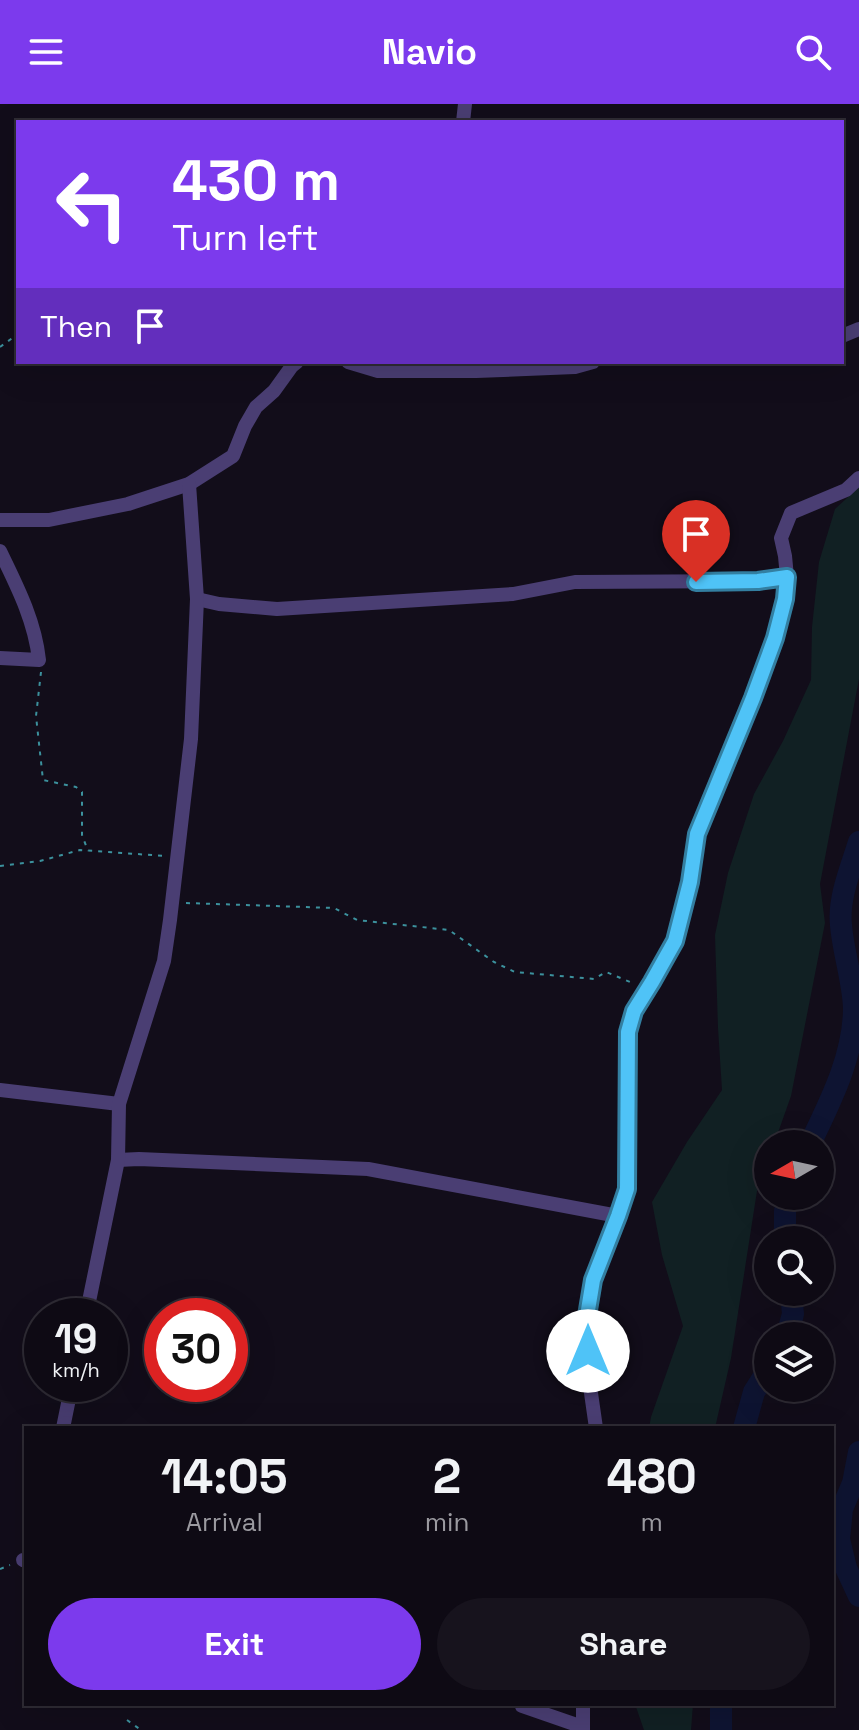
<!DOCTYPE html>
<style>
:root{--surface:#0e0a14;--page:#17131d;--text:#f1f3f6;--muted:#9b9aa0;--line:#2e2b34;--accent:#7c3aed}
body{margin:0;font-family:"Space Grotesk",sans-serif;background:var(--page);color:var(--text);height:100vh;display:flex;flex-direction:column;font-size:30px;white-space:nowrap}
*{box-sizing:border-box;margin:0}
p{font-size:26px;color:var(--muted)}
.icon{flex:none;width:44px;height:44px;fill:none;stroke:currentColor;stroke-width:2;stroke-linecap:round;stroke-linejoin:round}
.map{position:relative;flex:1;overflow:hidden}
.side{position:absolute;left:24px;top:1322px;width:810px;height:280px;display:flex;flex-direction:column;background:var(--surface);border-radius:0px;box-shadow:0 8px 32px #0002,0 0 0 2px var(--line)}
.side>*{flex:none}
.hud{position:absolute;left:16px;top:16px;width:828px;height:244px;border-radius:0px;box-shadow:0 8px 32px #0002,0 0 0 2px var(--line);background:#7c3aed;color:#fff;overflow:hidden}
.needle{width:52px;rotate:261deg}
.fabs{position:absolute;left:754px;top:1026px;display:grid;gap:16px}
.fabs a{display:grid;place-items:center;width:80px;height:80px;border-radius:50%;background:var(--surface);box-shadow:0 8px 32px #0002,0 0 0 2px var(--line);font-size:40px}
.speed{position:absolute;left:24px;top:1194px;display:flex;gap:16px;font-size:40px;font-weight:700;text-align:center}
.speed>*{display:grid;place-content:center;width:104px;height:104px;border-radius:50%;background:var(--surface);box-shadow:0 8px 32px #0002,0 0 0 2px var(--line);line-height:1}
.speed small{font-size:20px;font-weight:400}
.speed .limit{border:12px solid #d22;background:#fff;color:#111}
.pin{position:absolute;display:grid;place-items:center;width:68px;height:68px;color:#fff;margin:-82px -34px;border-radius:50% 50% 50% 0;rotate:-45deg;box-shadow:0 0 8px #0007}
.pin .icon{rotate:45deg}
.me{position:absolute;width:88px;margin:-44px;rotate:0deg;stroke-linejoin:round;filter:drop-shadow(0 0 6px #0008)}
.turn{display:flex;align-items:center;gap:28px;height:168px;padding:0 24px;font-size:36px}
.turn .icon{width:104px;height:104px;stroke-width:2.5}
.turn b{display:block;font-size:56px;line-height:68px}
.then{display:flex;align-items:center;height:76px;padding:0 24px;background:#0003;gap:16px;font-size:30px}
.eta{display:flex;justify-content:space-evenly;align-items:center;height:136px;text-align:center}
.eta b{font-size:48px;font-weight:800;line-height:56px}
.action{display:flex;gap:16px;margin-top:auto;padding:16px 24px}
.action a{flex:1;height:92px;border-radius:48px;background:var(--accent);color:#fff;font-size:32px;font-weight:800;line-height:92px;text-align:center}
.action a+a{background:var(--page);color:var(--text)}
header{display:flex;justify-content:space-between;align-items:center;height:104px;padding:0 24px;background:var(--accent);color:#fff;font-size:36px;font-weight:800}
.map>svg:first-child{display:block}
.green{fill:#112023}
.lines{fill:none;stroke-linecap:round;stroke-linejoin:round}
.river{stroke:#0e1432;stroke-width:22}
.path{stroke:#3c919d;stroke-width:2;stroke-dasharray:4 6;stroke-linecap:butt}
.minor{stroke:#4a3e73;stroke-width:14}
.route-casing{stroke:#337fa1;stroke-width:20}
.route{stroke:#4fc3f7;stroke-width:14}
</style>
<header><svg class="icon" aria-label="menu" viewBox="0 0 24 24"><path d="M4 6h16M4 12h16M4 18h16"/></svg>Navio<svg class="icon" aria-label="search" viewBox="0 0 24 24"><circle cx="10" cy="10" r="6"/><path d="M15 15l6 6"/></svg></header>
<div class="map">
<svg width="859" height="1626" viewBox="0 0 859 1626">
<rect width="100%" height="100%" fill="#120d1a"/>
<g class="green">
<path d="M859,383V575L820,780L825,819L791,992L774,1040H768V1057L757,1087L731,1254L715,1324H649L651,1313L683,1222L662,1151L652,1098L687,1038L722,986L718,924L715,831L728,769L754,690L783,637L811,576L812,523L819,458L835,405Z"/>
<path d="M635,1600H693L691,1626H644Z"/>
</g>
<g class="lines">
<g class="river">
<path d="M810,1040C830,998 853,954 854,906C854,880 843,848 841,821C838,794 851,764 859,738"/>
<path d="M785,1136V1107L789,1092"/>
<path d="M787,1232L793,1210L791,1188"/>
<path d="M744,1324L754,1288L768,1266"/>
<path d="M859,1348L853,1379L842,1405L839,1435L846,1464L859,1492"/>
<path d="M721,1600V1626"/>
</g>
<g class="path">
<path d="M0,243L18,230"/>
<path d="M41,568L36,612L43,676L76,683L82,688V731L88,747"/>
<path d="M0,762L40,757L80,746L165,752"/>
<path d="M186,799L334,804L357,816L449,826L494,858L515,868L594,875L606,868L635,880"/>
<path d="M0,1465L10,1461"/>
<path d="M127,1616L141,1626"/>
</g>
<g class="minor">
<path d="M463,18L465,0"/>
<path d="M842,232L859,225"/>
<path d="M348,258L378,267H476L575,263L593,258"/>
<path d="M0,416H49L128,400L189,380L233,352L245,322L256,303L274,287L292,262L297,258"/>
<path d="M0,447C17,482 35,517 39,556L0,554"/>
<path d="M197,495L219,500L277,505L513,490L575,478L758,477L787,473"/>
<path d="M0,986L119,1000"/>
<path d="M118,1056L139,1055L368,1065L618,1112"/>
<path d="M86,1212L118,1056L119,1000L164,857L170,816L191,635L197,495L189,380"/>
<path d="M63,1324L72,1280"/>
<path d="M596,1324L589,1275L586,1218L593,1176L618,1112L627,1085L628,928L634,907L652,878L675,837L690,778L697,730L753,594L775,534L785,495L787,473L785,452L781,434L791,409L846,386L859,374"/>
<path d="M23,1456L26,1457"/>
<path d="M522,1600V1602L583,1623"/>
<path d="M583,1600V1626"/>
</g>
</g>
<g class="lines">
<defs>
<path id="route" d="M588,1247L586,1218L593,1176L618,1112L627,1085L628,928L634,907L652,878L675,837L690,778L697,730L753,594L775,534L785,495L787,473L758,477L696,478"/>
</defs>
<use href="#route" class="route-casing"/>
<use href="#route" class="route"/>
</g>
</svg>
<div class="fabs">
<a><svg class="needle" viewBox="-14 -14 28 28"><path d="M0-13l5 13h-10z" fill="#e53935"/><path d="M0 13l5-13h-10z" fill="#9b9aa0"/></svg></a>
<a><svg class="icon" aria-label="search" viewBox="0 0 24 24"><circle cx="10" cy="10" r="6"/><path d="M15 15l6 6"/></svg></a>
<a><svg class="icon" aria-label="layers" viewBox="0 0 24 24"><path d="M12 4l9 5-9 5-9-5zM3 14l9 5 9-5"/></svg></a>
</div>
<div class="speed"><div>19<small>km/h</small></div><div class="limit">30</div></div>
<div class="pin" style="left:696px;top:478px;background:#d93025"><svg class="icon" aria-label="arrive" viewBox="0 0 24 24"><path d="M6 21V4h12l-3 4 3 4H6"/></svg></div>
<svg class="me" style="left:588px;top:1247px" viewBox="-20 -20 40 40"><circle r="19" fill="#fff"/><path d="M0-13L10 11 0 6-10 11z" fill="#4fc3f7"/></svg>
<div class="hud">
<div class="turn"><svg class="icon" aria-label="left" viewBox="0 0 24 24"><path d="M17 20v-9H6M10 6l-5 5 5 5"/></svg><div><b>430 m</b>Turn left</div></div>
<div class="then">Then<svg class="icon" aria-label="arrive" viewBox="0 0 24 24"><path d="M6 21V4h12l-3 4 3 4H6"/></svg></div>
</div>
<section class="side">
<div class="eta">
<div><b>14:05</b><p>Arrival</p></div>
<div><b>2</b><p>min</p></div>
<div><b>480</b><p>m</p></div>
</div>
<div class="action"><a>Exit</a><a>Share</a></div>
</section>
</div>
